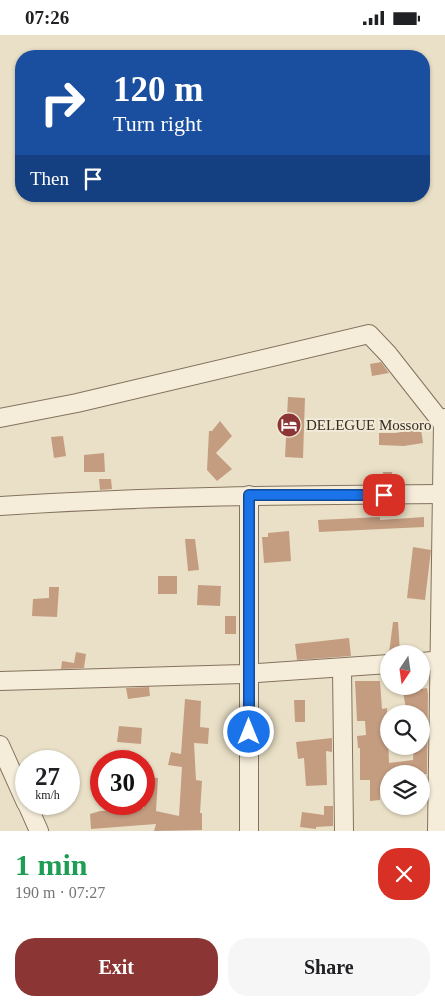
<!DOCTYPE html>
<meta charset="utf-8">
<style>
:root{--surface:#fff;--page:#f6f6f6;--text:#202124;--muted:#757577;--accent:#8c3535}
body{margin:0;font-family:"Times New Roman",serif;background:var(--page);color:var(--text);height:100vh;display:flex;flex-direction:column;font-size:19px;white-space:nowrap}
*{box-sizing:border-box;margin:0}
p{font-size:16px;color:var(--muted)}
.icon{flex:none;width:28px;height:28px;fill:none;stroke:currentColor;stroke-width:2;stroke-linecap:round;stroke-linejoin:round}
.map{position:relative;height:796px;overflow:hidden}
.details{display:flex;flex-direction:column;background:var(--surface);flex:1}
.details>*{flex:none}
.hud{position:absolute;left:15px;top:15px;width:415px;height:152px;border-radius:20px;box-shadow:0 1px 4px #0004;background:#1a4fa0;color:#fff;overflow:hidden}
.needle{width:32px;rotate:193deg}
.tools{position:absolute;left:380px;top:610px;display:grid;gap:10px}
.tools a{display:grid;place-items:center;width:50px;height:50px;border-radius:50%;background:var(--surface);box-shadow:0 1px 4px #0004;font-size:25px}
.speed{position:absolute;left:15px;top:715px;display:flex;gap:10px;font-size:25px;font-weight:700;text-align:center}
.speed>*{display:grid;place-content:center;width:65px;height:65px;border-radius:50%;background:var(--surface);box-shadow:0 1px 4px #0004;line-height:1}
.speed small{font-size:12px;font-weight:400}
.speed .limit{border:8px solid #d22;background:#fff;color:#111}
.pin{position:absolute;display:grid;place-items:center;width:42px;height:42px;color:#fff;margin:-21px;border-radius:10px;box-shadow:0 2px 8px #0006}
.me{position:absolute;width:55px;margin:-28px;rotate:0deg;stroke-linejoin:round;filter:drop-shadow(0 0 4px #0008)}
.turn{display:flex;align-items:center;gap:18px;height:105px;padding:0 15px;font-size:22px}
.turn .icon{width:65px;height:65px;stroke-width:2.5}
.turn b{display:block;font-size:35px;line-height:42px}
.then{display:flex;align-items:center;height:48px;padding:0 15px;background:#0003;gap:10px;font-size:19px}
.round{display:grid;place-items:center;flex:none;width:52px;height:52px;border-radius:20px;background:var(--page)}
.head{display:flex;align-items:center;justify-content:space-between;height:85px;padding:0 15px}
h1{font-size:30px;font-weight:800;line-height:38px;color:#1e9e55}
.primary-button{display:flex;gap:10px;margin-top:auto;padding:10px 15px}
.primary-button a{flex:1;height:58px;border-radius:20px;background:var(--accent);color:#fff;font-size:20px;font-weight:800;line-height:58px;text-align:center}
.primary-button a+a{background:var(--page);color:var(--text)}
.status{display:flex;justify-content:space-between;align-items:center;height:35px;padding:0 25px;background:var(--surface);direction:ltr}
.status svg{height:14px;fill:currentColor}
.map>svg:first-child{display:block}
.building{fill:#c49d81}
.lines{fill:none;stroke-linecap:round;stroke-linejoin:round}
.minor-casing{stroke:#84725e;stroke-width:20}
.minor{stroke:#f5edda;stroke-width:18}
.route-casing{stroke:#114b97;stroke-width:12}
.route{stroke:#1a73e8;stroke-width:9}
.labels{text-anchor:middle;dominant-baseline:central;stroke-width:4;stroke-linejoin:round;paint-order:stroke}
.poi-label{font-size:15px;fill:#362b21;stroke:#f2ead6;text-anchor:start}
</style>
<div class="status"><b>07:26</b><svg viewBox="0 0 49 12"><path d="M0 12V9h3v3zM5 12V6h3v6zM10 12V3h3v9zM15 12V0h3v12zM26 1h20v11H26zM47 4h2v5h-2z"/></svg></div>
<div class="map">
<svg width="445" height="796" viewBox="0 0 445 796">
<rect width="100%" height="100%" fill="#eae0c7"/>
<g class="building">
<path d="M381,327L389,338L372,341L370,329Z"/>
<path d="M288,362L305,363L303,423L285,422Z"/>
<path d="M220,386L232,401L216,418L232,434L217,446L207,435L209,396H212Z"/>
<path d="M421,394L423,408L404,411L379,410V398H395Z"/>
<path d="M63,401L66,421L54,423L51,402Z"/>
<path d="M104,418L105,437H84V420Z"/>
<path d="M383,437H392L393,445L402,443L403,449H382Z"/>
<path d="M99,444H111L112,454L100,455Z"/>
<path d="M380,482V485L424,482V492L319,497L318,485Z"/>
<path d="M289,496L291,526L264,528L262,502H268V498Z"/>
<path d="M185,504H195L199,535L188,536Z"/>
<path d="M413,512L431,515L425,565L407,563Z"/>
<rect x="158" y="541" width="19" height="18"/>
<path d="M198,550L221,551L220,571L197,570Z"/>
<path d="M49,552H59L57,582L32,581L33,564L49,563Z"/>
<rect x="225" y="581" width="11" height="18"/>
<path d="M393,587H398L400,617L389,618Z"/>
<path d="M349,603L351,621L297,625L295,609Z"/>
<path d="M76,617L86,619L84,633L61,634L62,626L74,628Z"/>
<path d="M355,646H380L382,674L387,673L389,728L413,725L414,711H421V679H407L403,657L427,653L428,659L427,739H389V750L380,751V765L370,766V745H360V713H358L357,701L366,700L365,686H357Z"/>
<path d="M149,652L150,661L128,664L126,653Z"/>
<path d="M185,664L201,666L200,692L209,693L208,709L194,708L196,745L202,746L200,778H202V795L154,796L156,789L91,794L90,779L100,776L134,775L144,773V742L158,743L156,776L179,781L182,732L168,730L171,717L181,719Z"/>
<path d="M294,665H305V687H295Z"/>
<path d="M119,691L142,693L141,709L117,707Z"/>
<path d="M332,703V717L326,716L327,750L306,751L304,723L298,724L296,707Z"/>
<path d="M324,771H333V791L316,792V794L300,792L302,777L324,780Z"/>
</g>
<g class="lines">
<defs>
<g id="minor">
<path d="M0,383L77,368L369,299L388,319L443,389H445"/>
<path d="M0,471C147,461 294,460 442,459"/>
<path d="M421,627L445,625"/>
<path d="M342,633L344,796"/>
<path d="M0,646L243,639L389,629"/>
<path d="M0,710L26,768"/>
<path d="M27,769L39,796"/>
<path d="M249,796V460"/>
<path d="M437,796L443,389L445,383"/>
</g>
</defs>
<use href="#minor" class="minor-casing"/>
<use href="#minor" class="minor"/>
</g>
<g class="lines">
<defs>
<path id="route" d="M249,697V460H384"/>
</defs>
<use href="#route" class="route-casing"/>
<use href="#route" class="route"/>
</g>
<defs>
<symbol id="hotel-disc" viewBox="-11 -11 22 22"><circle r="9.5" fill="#8c3535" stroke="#f2ead6"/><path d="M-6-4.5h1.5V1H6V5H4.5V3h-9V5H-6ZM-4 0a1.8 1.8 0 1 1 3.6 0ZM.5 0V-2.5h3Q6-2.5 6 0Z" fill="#fff"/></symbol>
</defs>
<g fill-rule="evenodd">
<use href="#hotel-disc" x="275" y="376" width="28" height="28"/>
</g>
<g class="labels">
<g class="poi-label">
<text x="306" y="390">DELEGUE Mossoro</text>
</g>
</g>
</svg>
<div class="tools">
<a><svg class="needle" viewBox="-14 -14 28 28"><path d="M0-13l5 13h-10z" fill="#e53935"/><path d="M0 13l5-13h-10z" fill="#757577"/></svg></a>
<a><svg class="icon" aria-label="search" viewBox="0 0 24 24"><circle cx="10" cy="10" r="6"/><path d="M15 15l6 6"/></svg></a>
<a><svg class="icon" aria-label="layers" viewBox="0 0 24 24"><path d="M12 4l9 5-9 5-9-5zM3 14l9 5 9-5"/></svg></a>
</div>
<div class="speed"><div>27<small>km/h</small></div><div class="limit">30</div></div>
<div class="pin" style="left:384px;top:460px;background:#d93025"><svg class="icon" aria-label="arrive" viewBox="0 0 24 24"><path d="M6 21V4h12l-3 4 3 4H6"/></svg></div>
<svg class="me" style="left:249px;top:697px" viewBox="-20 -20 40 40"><circle r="17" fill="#1a73e8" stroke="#fff" stroke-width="3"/><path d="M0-11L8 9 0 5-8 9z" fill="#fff"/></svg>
<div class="hud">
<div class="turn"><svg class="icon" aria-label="right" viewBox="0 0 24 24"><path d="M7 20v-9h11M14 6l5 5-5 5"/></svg><div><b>120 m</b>Turn right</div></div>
<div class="then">Then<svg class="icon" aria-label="arrive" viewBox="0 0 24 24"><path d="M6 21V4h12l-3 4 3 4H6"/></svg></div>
</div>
</div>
<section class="details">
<div class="head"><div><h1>1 min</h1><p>190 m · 07:27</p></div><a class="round" style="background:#d93025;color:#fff"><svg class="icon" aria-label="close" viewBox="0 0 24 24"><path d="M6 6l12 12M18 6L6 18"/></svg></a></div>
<div class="primary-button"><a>Exit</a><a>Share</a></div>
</section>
